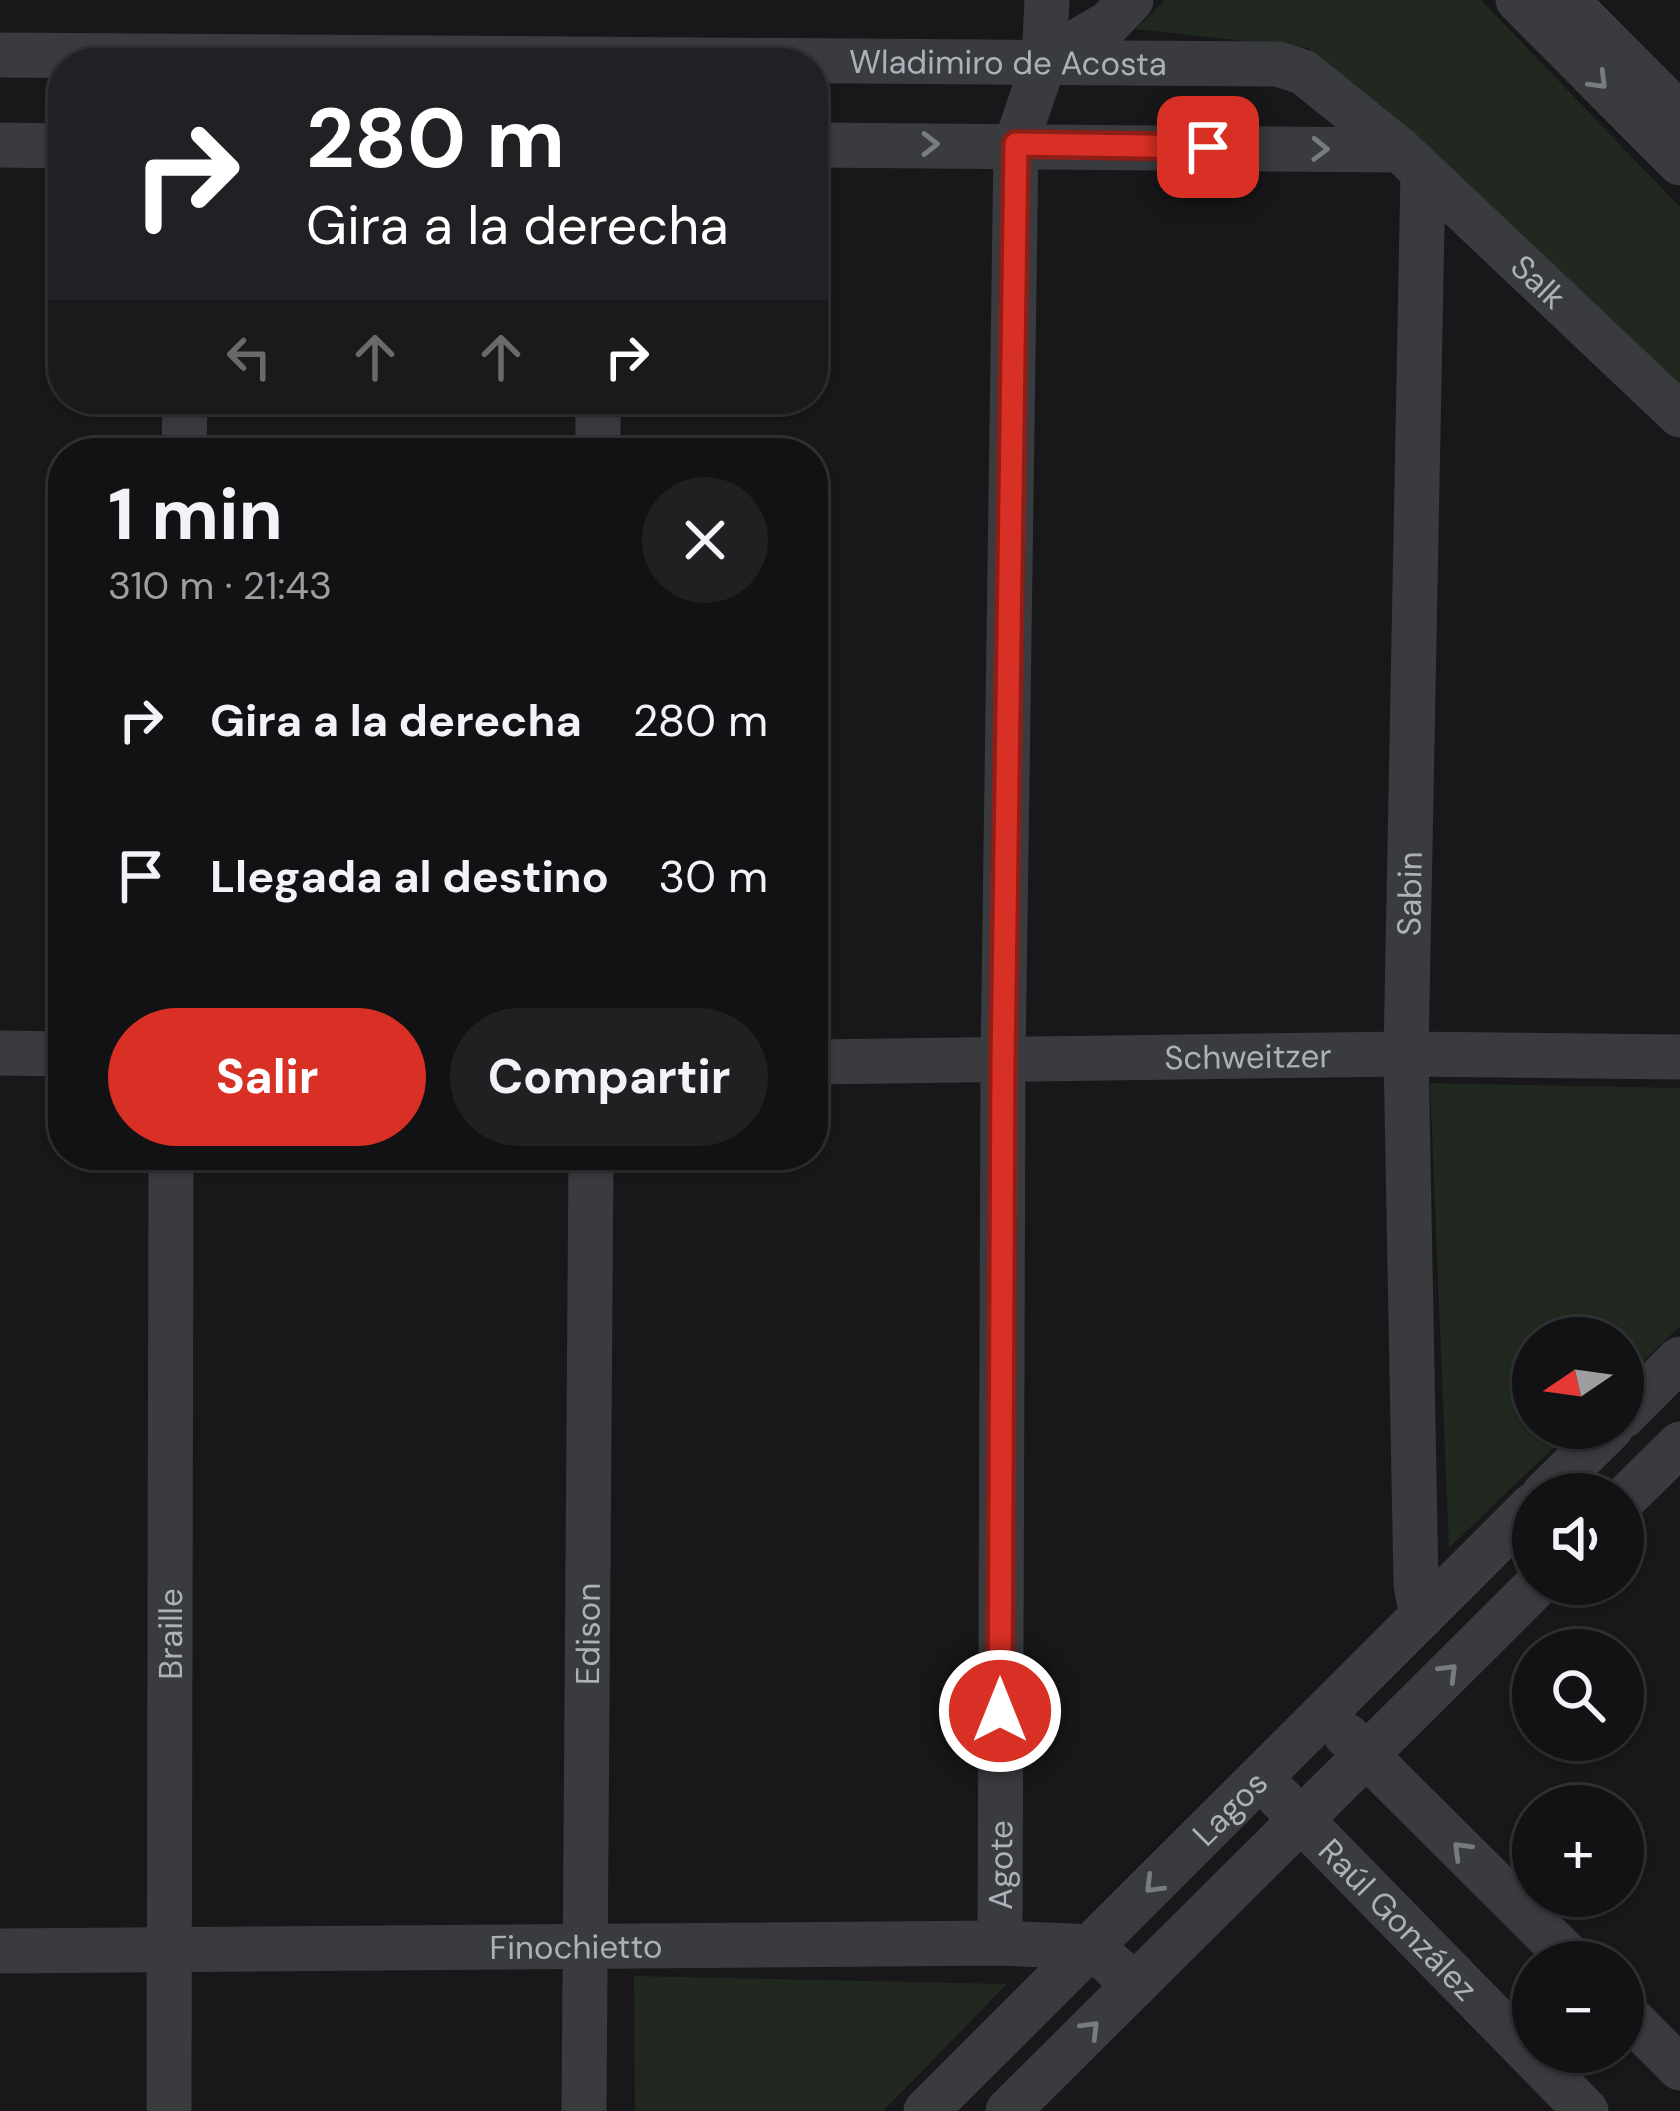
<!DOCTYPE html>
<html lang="es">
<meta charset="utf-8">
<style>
:root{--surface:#121214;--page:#1f2022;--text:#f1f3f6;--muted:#9c9ea0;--line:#313234;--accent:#d93025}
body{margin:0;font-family:"DM Sans",sans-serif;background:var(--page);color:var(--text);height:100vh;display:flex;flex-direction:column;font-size:45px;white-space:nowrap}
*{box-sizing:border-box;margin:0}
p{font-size:39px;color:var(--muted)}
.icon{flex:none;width:66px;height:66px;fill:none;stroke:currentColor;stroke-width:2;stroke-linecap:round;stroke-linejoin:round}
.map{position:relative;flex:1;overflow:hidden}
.side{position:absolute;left:48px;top:438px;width:780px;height:732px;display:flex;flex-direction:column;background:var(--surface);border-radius:48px;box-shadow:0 3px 9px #0004,0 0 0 3px var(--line)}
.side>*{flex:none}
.top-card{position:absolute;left:48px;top:48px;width:780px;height:366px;border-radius:48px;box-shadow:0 3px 9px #0004,0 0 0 3px var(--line);background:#202124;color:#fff;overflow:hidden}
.needle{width:78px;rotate:257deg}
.fabs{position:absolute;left:1512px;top:1317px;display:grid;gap:24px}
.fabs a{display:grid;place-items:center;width:132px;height:132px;border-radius:50%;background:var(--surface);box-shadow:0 3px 9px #0004,0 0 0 3px var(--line);font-size:60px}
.pin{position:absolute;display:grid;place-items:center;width:102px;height:102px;color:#fff;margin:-51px;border-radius:24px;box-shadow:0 6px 18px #0006}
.me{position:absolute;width:132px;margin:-66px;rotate:0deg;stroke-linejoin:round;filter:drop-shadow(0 0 9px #0008)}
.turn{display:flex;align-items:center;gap:42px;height:252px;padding:0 60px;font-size:54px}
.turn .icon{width:156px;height:156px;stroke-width:2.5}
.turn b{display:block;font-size:84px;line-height:102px}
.lanes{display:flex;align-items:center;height:114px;padding:0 60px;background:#0003;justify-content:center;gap:60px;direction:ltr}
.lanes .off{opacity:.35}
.round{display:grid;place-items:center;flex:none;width:126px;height:126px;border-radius:63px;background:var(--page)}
.summary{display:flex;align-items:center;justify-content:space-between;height:204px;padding:0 60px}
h1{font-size:72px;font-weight:700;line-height:90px}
.action{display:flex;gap:24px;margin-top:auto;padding:24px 60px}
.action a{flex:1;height:138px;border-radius:72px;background:var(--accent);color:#fff;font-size:48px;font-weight:700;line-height:138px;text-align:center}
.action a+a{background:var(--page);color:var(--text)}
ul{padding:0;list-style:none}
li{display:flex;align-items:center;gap:36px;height:156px;padding:0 60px}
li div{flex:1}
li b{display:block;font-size:45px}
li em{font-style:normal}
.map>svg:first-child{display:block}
.green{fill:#202820}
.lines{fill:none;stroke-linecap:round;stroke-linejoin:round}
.minor{stroke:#393b3f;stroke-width:45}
.oneway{stroke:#787c82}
.route-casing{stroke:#8d1f18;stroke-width:30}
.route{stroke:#d93025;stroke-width:21}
.labels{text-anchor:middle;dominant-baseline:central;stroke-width:9;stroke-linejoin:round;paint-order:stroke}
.street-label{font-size:33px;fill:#abb1b9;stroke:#131315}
</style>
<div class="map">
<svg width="1680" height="2111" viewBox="0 0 1680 2111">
<rect width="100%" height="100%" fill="#18181a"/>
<g class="green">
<path d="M1165,0H1481L1680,207V397L1308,48L1135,29Z"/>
<path d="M1430,1083L1680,1088V1326L1623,1381V1338H1533V1428H1574L1449,1548Z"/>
<path d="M634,1976L1007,1984L883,2111H635Z"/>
</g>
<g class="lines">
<g class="minor">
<path d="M1518,0L1680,163"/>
<path d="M1566,0L1680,115"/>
<path id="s1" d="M0,55L1278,64L1303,72L1400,150L1680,415"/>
<path d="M1046,60L1109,23L1131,0"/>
<path d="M0,145L63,146"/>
<path d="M813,145L1400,150"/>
<path d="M184,453L185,399"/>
<path d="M598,453V399"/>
<path d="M0,1053L63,1054"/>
<path id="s2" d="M813,1062L1406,1054L1680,1057"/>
<path d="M1623,1416L1680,1359"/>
<path d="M1544,1494L1611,1428"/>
<path d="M1623,1500L1680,1444"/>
<path id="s3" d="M1422,1616L1416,1584L1406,1054L1423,172"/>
<path d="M1346,1735L1574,1962"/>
<path id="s4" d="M1279,1797L1586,2111"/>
<path id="s5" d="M1000,1943L1003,1062L1016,144L1044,62L1047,0"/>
<path id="s6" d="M0,1951L1000,1943L1092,1947L1135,1985"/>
<path d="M1623,2011L1680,2068"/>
<path id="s7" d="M169,2111L171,1155"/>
<path id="s8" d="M584,2111L591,1155"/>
<path id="s9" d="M926,2111L1533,1505"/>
<path d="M1008,2111L1538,1584"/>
</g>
</g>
<defs><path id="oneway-chevron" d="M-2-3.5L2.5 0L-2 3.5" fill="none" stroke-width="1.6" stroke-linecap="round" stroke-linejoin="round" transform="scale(3)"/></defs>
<g class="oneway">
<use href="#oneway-chevron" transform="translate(1599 81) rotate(45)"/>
<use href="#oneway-chevron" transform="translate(930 144)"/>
<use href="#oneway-chevron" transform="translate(1320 149) rotate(1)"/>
<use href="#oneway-chevron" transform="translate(1449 1672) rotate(-45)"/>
<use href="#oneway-chevron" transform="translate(1461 1850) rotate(-135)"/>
<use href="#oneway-chevron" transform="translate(1153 1885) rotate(135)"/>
<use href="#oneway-chevron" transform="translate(1091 2029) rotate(-45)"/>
</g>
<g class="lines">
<defs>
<path id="route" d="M1000,1711L1003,1062L1016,144L1208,147"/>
</defs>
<use href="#route" class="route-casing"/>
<use href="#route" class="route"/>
</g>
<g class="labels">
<g class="street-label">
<text stroke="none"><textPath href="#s1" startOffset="1008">Wladimiro de Acosta</textPath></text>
<text stroke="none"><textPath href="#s1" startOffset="1620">Salk</textPath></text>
<text stroke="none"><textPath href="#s3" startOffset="723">Sabin</textPath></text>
<text stroke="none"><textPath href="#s2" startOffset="435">Schweitzer</textPath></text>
<text stroke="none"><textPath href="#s7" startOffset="477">Braille</textPath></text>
<text stroke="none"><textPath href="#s8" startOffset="477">Edison</textPath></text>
<text stroke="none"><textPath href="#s9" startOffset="429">Lagos</textPath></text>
<text stroke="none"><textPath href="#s5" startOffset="78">Agote</textPath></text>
<text stroke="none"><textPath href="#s4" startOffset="171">Raúl González</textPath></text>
<text stroke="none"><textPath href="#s6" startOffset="576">Finochietto</textPath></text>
</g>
</g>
</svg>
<div class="fabs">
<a><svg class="needle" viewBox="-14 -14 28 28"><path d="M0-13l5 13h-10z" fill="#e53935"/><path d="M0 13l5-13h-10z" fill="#9c9ea0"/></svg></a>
<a><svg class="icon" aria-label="sound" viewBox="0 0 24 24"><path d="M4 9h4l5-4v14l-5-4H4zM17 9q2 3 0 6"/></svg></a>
<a><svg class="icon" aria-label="search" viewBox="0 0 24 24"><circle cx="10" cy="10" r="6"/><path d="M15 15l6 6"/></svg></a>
<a>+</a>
<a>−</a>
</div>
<div class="pin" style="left:1208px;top:147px;background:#d93025"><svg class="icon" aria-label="arrive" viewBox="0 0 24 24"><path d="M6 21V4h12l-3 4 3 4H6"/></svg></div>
<svg class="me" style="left:1000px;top:1711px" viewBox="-20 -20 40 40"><circle r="17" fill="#d93025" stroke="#fff" stroke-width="3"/><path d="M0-11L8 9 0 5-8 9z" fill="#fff"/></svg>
<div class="top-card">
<div class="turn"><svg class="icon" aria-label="right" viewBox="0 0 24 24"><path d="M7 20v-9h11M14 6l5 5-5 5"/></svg><div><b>280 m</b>Gira a la derecha</div></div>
<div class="lanes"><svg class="icon off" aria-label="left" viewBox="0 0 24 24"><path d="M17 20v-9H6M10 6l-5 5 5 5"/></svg><svg class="icon off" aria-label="ahead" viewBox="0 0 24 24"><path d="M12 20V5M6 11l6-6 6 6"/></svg><svg class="icon off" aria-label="ahead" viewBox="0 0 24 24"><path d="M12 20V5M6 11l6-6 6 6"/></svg><svg class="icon" aria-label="right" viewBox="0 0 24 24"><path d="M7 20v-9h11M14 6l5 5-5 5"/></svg></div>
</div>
<section class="side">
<div class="summary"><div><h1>1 min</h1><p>310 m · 21:43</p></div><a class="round"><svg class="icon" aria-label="close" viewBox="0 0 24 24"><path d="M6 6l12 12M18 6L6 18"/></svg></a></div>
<ul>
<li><svg class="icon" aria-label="right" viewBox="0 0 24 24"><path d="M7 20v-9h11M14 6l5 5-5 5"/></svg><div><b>Gira a la derecha</b></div><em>280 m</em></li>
<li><svg class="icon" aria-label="arrive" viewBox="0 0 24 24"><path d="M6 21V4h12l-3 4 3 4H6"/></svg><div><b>Llegada al destino</b></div><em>30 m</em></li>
</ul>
<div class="action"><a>Salir</a><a>Compartir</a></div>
</section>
</div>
